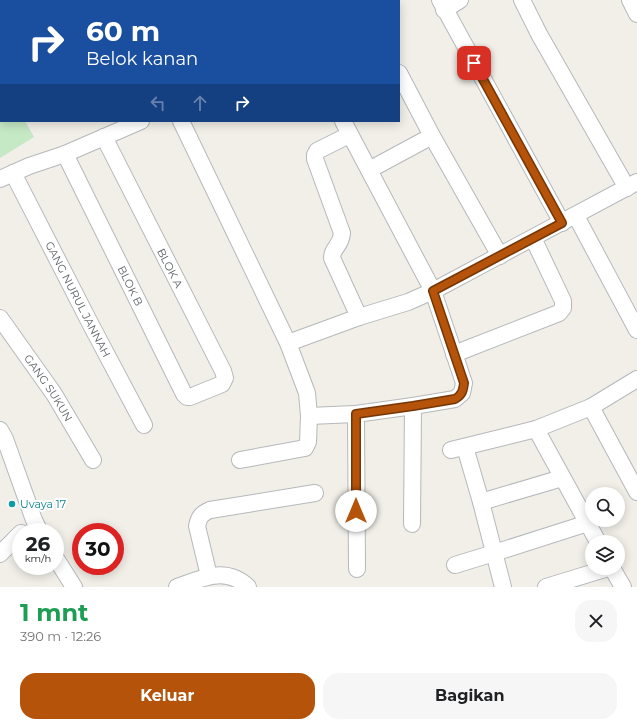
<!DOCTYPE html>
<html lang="id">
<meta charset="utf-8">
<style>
:root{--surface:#fff;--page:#f6f6f6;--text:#202124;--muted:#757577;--accent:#b45309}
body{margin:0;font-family:Montserrat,sans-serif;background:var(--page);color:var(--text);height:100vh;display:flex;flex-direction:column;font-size:15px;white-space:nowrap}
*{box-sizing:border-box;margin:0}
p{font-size:13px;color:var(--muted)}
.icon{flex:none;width:22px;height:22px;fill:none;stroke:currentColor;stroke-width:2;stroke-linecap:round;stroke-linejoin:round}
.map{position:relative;height:587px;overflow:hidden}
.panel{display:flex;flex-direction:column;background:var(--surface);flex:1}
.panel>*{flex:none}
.guide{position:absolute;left:0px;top:0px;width:400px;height:122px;box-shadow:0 2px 10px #0003;background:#1a4fa0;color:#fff;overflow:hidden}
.controls{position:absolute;left:585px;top:487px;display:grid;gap:8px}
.controls a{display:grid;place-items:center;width:40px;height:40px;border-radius:50%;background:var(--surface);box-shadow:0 2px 10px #0003;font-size:20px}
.speed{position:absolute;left:12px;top:523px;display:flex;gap:8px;font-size:20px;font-weight:700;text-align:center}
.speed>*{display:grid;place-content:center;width:52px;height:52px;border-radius:50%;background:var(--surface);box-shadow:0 2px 10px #0003;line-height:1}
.speed small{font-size:10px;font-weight:400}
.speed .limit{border:6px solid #d22;background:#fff;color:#111}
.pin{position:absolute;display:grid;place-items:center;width:34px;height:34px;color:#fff;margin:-17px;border-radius:8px;box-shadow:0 2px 6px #0006}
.me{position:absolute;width:44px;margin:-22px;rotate:0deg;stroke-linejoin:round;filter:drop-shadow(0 0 3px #0008)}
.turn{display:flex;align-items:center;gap:14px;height:84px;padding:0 20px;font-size:18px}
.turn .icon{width:52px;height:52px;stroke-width:2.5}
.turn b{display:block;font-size:28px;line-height:34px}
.lanes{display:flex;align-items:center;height:38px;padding:0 20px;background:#0003;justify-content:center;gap:20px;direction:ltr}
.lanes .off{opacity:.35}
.round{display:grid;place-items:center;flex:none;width:42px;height:42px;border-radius:16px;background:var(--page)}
.overview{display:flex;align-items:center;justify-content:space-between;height:68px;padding:0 20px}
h1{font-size:24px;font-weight:700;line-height:30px;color:#1e9e55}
.primary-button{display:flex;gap:8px;margin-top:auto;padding:8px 20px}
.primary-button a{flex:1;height:46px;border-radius:16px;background:var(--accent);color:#fff;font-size:16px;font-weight:700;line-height:46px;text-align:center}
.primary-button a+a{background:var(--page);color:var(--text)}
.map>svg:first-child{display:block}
.pitch{fill:#c5e8c5}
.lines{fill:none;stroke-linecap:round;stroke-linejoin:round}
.minor-casing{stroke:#b5b8bc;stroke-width:18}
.minor{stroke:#fff;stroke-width:16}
.route-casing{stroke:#753606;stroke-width:10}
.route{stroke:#b45309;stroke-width:7}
.culture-dot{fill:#0f9aa8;stroke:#fff;stroke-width:1.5}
.labels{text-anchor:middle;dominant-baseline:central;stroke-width:4;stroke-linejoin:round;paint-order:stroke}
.street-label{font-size:11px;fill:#5f6368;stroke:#fff}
.culture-label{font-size:11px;fill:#0d838f;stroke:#fff;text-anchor:start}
</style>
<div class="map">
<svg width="637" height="587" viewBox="0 0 637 587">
<rect width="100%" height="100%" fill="#f1efe8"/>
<path class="pitch" d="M0,74L1,121H25L34,137L0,158Z"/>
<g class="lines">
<defs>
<g id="minor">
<path d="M360,0L361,1"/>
<path d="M440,0L562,223"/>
<path d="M522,0L539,34L627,188"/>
<path d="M630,0L637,14"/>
<path d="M50,1L52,0"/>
<path d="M294,1L295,0"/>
<path d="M444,10L460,0"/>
<path d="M0,17L1,19"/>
<path d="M399,73L432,136L500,256"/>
<path d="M181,121L288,343L307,393L309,416L356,414"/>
<path d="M343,121L433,291L464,383L462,393L455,399L413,406L356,414L357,569"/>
<path d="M349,135L317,151L315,155V159L342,233C341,247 332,247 332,258L359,317"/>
<path id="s1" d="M65,154L184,394L187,397H190L222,384L225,378L223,371L104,137"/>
<path d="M369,170L432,136"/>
<path id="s2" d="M13,173L91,325L144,425"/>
<path d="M0,179L29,166L65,154L141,121"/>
<path d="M576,216L637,330"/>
<path id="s3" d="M0,318L54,394L93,460"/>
<path d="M288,343L359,317L408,302L433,291L637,182"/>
<path d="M454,354L559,313L563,308V301L533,238"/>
<path d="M591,407L637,492"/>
<path d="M536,429L598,542"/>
<path d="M0,430L5,439L34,520L40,532"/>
<path d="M465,447L481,502L503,587"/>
<path d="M451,450L536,429L591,407L637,379"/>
<path d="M240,460L305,448L308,442L309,416"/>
<path d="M481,502L562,478"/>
<path d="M412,524L413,406"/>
<path d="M0,554L21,533"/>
<path d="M55,557L74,587"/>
<path d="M455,565L494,553L588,523"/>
<path d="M612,568L623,587"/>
<path d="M209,576L197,526C199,517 201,514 210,510L315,493"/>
<path d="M177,587C202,578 226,566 248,587"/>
<path d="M546,587L608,568"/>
</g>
</defs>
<use href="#minor" class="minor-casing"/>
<use href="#minor" class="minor"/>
</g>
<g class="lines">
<defs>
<path id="route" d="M356,511V414L413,406L455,399C462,395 463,391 464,383L433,291L562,223L474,63"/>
</defs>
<use href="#route" class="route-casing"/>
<use href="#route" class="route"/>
</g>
<circle class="culture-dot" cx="12" cy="504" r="4"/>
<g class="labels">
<g class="street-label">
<text transform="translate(170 268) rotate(63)">BLOK A</text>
<text stroke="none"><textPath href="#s1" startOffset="147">BLOK B</textPath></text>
<text stroke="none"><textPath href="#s2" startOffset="142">GANG NURUL JANNAH</textPath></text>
<text stroke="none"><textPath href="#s3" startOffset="85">GANG SUKUN</textPath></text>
</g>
<g class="culture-label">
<text x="20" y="504">Uvaya 17</text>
</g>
</g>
</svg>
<div class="controls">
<a><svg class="icon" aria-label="search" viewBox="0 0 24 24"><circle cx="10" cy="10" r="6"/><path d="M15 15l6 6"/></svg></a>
<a><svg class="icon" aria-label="layers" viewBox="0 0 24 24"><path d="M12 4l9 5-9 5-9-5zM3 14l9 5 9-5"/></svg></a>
</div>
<div class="speed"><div>26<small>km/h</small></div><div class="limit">30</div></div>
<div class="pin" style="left:474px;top:63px;background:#d93025"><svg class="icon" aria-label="arrive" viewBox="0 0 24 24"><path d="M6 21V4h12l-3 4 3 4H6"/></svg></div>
<svg class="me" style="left:356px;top:511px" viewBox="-20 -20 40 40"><circle r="19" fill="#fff"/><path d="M0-13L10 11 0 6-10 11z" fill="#b45309"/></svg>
<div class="guide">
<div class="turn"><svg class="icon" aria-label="right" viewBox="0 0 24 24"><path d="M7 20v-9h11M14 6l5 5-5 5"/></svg><div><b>60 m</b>Belok kanan</div></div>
<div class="lanes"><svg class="icon off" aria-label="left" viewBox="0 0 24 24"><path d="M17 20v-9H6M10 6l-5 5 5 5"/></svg><svg class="icon off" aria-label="ahead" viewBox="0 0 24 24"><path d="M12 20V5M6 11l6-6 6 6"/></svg><svg class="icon" aria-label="right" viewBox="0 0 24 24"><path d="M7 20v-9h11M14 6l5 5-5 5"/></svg></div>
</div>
</div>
<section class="panel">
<div class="overview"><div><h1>1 mnt</h1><p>390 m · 12:26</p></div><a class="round"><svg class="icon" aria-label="close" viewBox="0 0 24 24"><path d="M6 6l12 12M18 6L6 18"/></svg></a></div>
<div class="primary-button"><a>Keluar</a><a>Bagikan</a></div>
</section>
